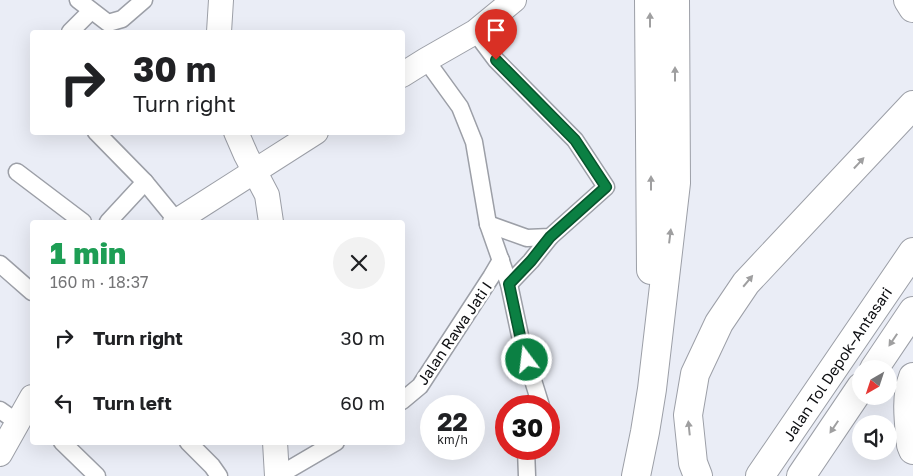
<!DOCTYPE html>
<meta charset="utf-8">
<style>
:root{--surface:#fff;--page:#f2f2f2;--text:#202124;--muted:#757577}
body{margin:0;font-family:"Golos Text",sans-serif;background:var(--page);color:var(--text);height:100vh;display:flex;flex-direction:column;font-size:19px;white-space:nowrap}
*{box-sizing:border-box;margin:0}
p{font-size:16px;color:var(--muted)}
.icon{flex:none;width:28px;height:28px;fill:none;stroke:currentColor;stroke-width:2;stroke-linecap:round;stroke-linejoin:round}
.map{position:relative;flex:1;overflow:hidden}
.details{position:absolute;left:30px;top:220px;width:375px;height:225px;display:flex;flex-direction:column;background:var(--surface);border-radius:5px;box-shadow:0 5px 20px #0002}
.details>*{flex:none}
.banner{position:absolute;left:30px;top:30px;width:375px;height:105px;border-radius:5px;box-shadow:0 5px 20px #0002;background:#fff;color:var(--text);overflow:hidden}
.needle{width:32px;rotate:219deg}
.controls{position:absolute;left:852px;top:360px;display:grid;gap:10px}
.controls a{display:grid;place-items:center;width:45px;height:45px;border-radius:50%;background:var(--surface);box-shadow:0 5px 20px #0002;font-size:25px}
.speed{position:absolute;left:420px;top:395px;display:flex;gap:10px;font-size:25px;font-weight:700;text-align:center}
.speed>*{display:grid;place-content:center;width:65px;height:65px;border-radius:50%;background:var(--surface);box-shadow:0 5px 20px #0002;line-height:1}
.speed small{font-size:12px;font-weight:400}
.speed .limit{border:8px solid #d22;background:#fff;color:#111}
.pin{position:absolute;display:grid;place-items:center;width:42px;height:42px;color:#fff;margin:-51px -21px;border-radius:50% 50% 50% 0;rotate:-45deg;box-shadow:0 0 5px #0007}
.pin .icon{rotate:45deg}
.me{position:absolute;width:55px;margin:-28px;rotate:345deg;stroke-linejoin:round;filter:drop-shadow(0 0 4px #0008)}
.turn{display:flex;align-items:center;gap:18px;height:105px;padding:0 20px;font-size:22px}
.turn .icon{width:65px;height:65px;stroke-width:2.5}
.turn b{display:block;font-size:35px;line-height:42px}
.round{display:grid;place-items:center;flex:none;width:52px;height:52px;border-radius:26px;background:var(--page)}
.head{display:flex;align-items:center;justify-content:space-between;height:85px;padding:0 20px}
h1{font-size:30px;font-weight:800;line-height:38px;color:#1e9e55}
ul{padding:0;list-style:none}
li{display:flex;align-items:center;gap:15px;height:65px;padding:0 20px}
li div{flex:1}
li b{display:block;font-size:19px}
li em{font-style:normal}
.map>svg:first-child{display:block}
.lines{fill:none;stroke-linecap:round;stroke-linejoin:round}
.street-casing{stroke:#9c9fa7;stroke-width:19}
.secondary-casing{stroke:#9c9fa7;stroke-width:26}
.highway-casing{stroke:#9c9fa7;stroke-width:30}
.street{stroke:#fff;stroke-width:16}
.secondary{stroke:#fff;stroke-width:24}
.highway{stroke:#fff;stroke-width:28}
.oneway{fill:#9f9fa0}
.route-casing{stroke:#07532c;stroke-width:12}
.route{stroke:#0b8043;stroke-width:9}
.labels{text-anchor:middle;dominant-baseline:central;stroke-width:5;stroke-linejoin:round;paint-order:stroke}
.street-label{font-size:15px;fill:#0e0f12;stroke:#fff}
</style>
<div class="map">
<svg width="913" height="476" viewBox="0 0 913 476">
<rect width="100%" height="100%" fill="#eaedf6"/>
<g class="lines">
<defs>
<g id="street">
<path d="M78,0L108,23L122,19L144,0"/>
<path d="M70,32L91,11"/>
<path d="M475,32L496,60L575,140L606,187L550,237L527,238L488,224"/>
<path d="M426,60L460,107L474,142L488,224L509,284L522,345L541,406"/>
<path d="M96,132L145,182L177,221"/>
<path d="M17,172L83,222"/>
<path d="M108,222L145,182"/>
<path d="M0,264L32,292"/>
<path d="M509,284L531,261L550,237"/>
<path d="M402,401L420,386L491,277L501,260"/>
<path d="M0,410L17,422"/>
<path d="M62,442L97,476"/>
<path d="M188,442L212,466L219,476"/>
<path d="M526,449L527,476"/>
<path d="M278,476L336,442"/>
</g>
<g id="secondary">
<path d="M219,32L221,0"/>
<path d="M402,75L426,60L475,32L514,0"/>
<path d="M236,132L246,155L267,195L271,222"/>
<path d="M175,222L316,132"/>
<path d="M275,442L277,476"/>
<path d="M0,454L32,397"/>
</g>
<g id="highway">
<path d="M649,0L651,270"/>
<path d="M908,0L913,8"/>
<path d="M874,369L913,311"/>
<path d="M913,377C905,398 909,423 911,445L913,450"/>
<path d="M636,476L645,432L652,389L676,183L675,0"/>
<path d="M698,476L693,463L688,415L695,374L719,323L746,283L913,105"/>
<path d="M760,476L913,252"/>
<path d="M801,476L861,387"/>
</g>
</defs>
<use href="#street" class="street-casing"/>
<use href="#secondary" class="secondary-casing"/>
<use href="#highway" class="highway-casing"/>
<use href="#street" class="street"/>
<use href="#secondary" class="secondary"/>
<use href="#highway" class="highway"/>
</g>
<defs><path id="oneway-solid" d="M-6-.8H1V-3.2L6.5 0L1 3.2V.8H-6Z" transform="scale(1.25)"/></defs>
<g class="oneway">
<use href="#oneway-solid" transform="translate(650 20) rotate(-90)"/>
<use href="#oneway-solid" transform="translate(675 74) rotate(-90)"/>
<use href="#oneway-solid" transform="translate(859 163) rotate(-47)"/>
<use href="#oneway-solid" transform="translate(651 183) rotate(-90)"/>
<use href="#oneway-solid" transform="translate(670 236) rotate(-83)"/>
<use href="#oneway-solid" transform="translate(748 281) rotate(-50)"/>
<use href="#oneway-solid" transform="translate(893 340) rotate(124)"/>
<use href="#oneway-solid" transform="translate(834 427) rotate(124)"/>
<use href="#oneway-solid" transform="translate(689 428) rotate(-96)"/>
</g>
<g class="lines">
<defs>
<path id="route" d="M496,60L575,140L606,187L550,237L531,261L509,284L522,345L527,360"/>
</defs>
<use href="#route" class="route-casing"/>
<use href="#route" class="route"/>
</g>
<g class="labels">
<g class="street-label">
<text transform="translate(454 333) rotate(-56)">Jalan Rawa Jati I</text>
<text transform="translate(837 364) rotate(-56)">Jalan Tol Depok–Antasari</text>
</g>
</g>
</svg>
<div class="controls">
<a><svg class="needle" viewBox="-14 -14 28 28"><path d="M0-13l5 13h-10z" fill="#e53935"/><path d="M0 13l5-13h-10z" fill="#757577"/></svg></a>
<a><svg class="icon" aria-label="sound" viewBox="0 0 24 24"><path d="M4 9h4l5-4v14l-5-4H4zM17 9q2 3 0 6"/></svg></a>
</div>
<div class="speed"><div>22<small>km/h</small></div><div class="limit">30</div></div>
<div class="pin" style="left:496px;top:60px;background:#d93025"><svg class="icon" aria-label="arrive" viewBox="0 0 24 24"><path d="M6 21V4h12l-3 4 3 4H6"/></svg></div>
<svg class="me" style="left:527px;top:360px" viewBox="-20 -20 40 40"><circle r="17" fill="#0b8043" stroke="#fff" stroke-width="3"/><path d="M0-11L8 9 0 5-8 9z" fill="#fff"/></svg>
<div class="banner">
<div class="turn"><svg class="icon" aria-label="right" viewBox="0 0 24 24"><path d="M7 20v-9h11M14 6l5 5-5 5"/></svg><div><b>30 m</b>Turn right</div></div>
</div>
<section class="details">
<div class="head"><div><h1>1 min</h1><p>160 m · 18:37</p></div><a class="round"><svg class="icon" aria-label="close" viewBox="0 0 24 24"><path d="M6 6l12 12M18 6L6 18"/></svg></a></div>
<ul>
<li><svg class="icon" aria-label="right" viewBox="0 0 24 24"><path d="M7 20v-9h11M14 6l5 5-5 5"/></svg><div><b>Turn right</b></div><em>30 m</em></li>
<li><svg class="icon" aria-label="left" viewBox="0 0 24 24"><path d="M17 20v-9H6M10 6l-5 5 5 5"/></svg><div><b>Turn left</b></div><em>60 m</em></li>
</ul>
</section>
</div>
